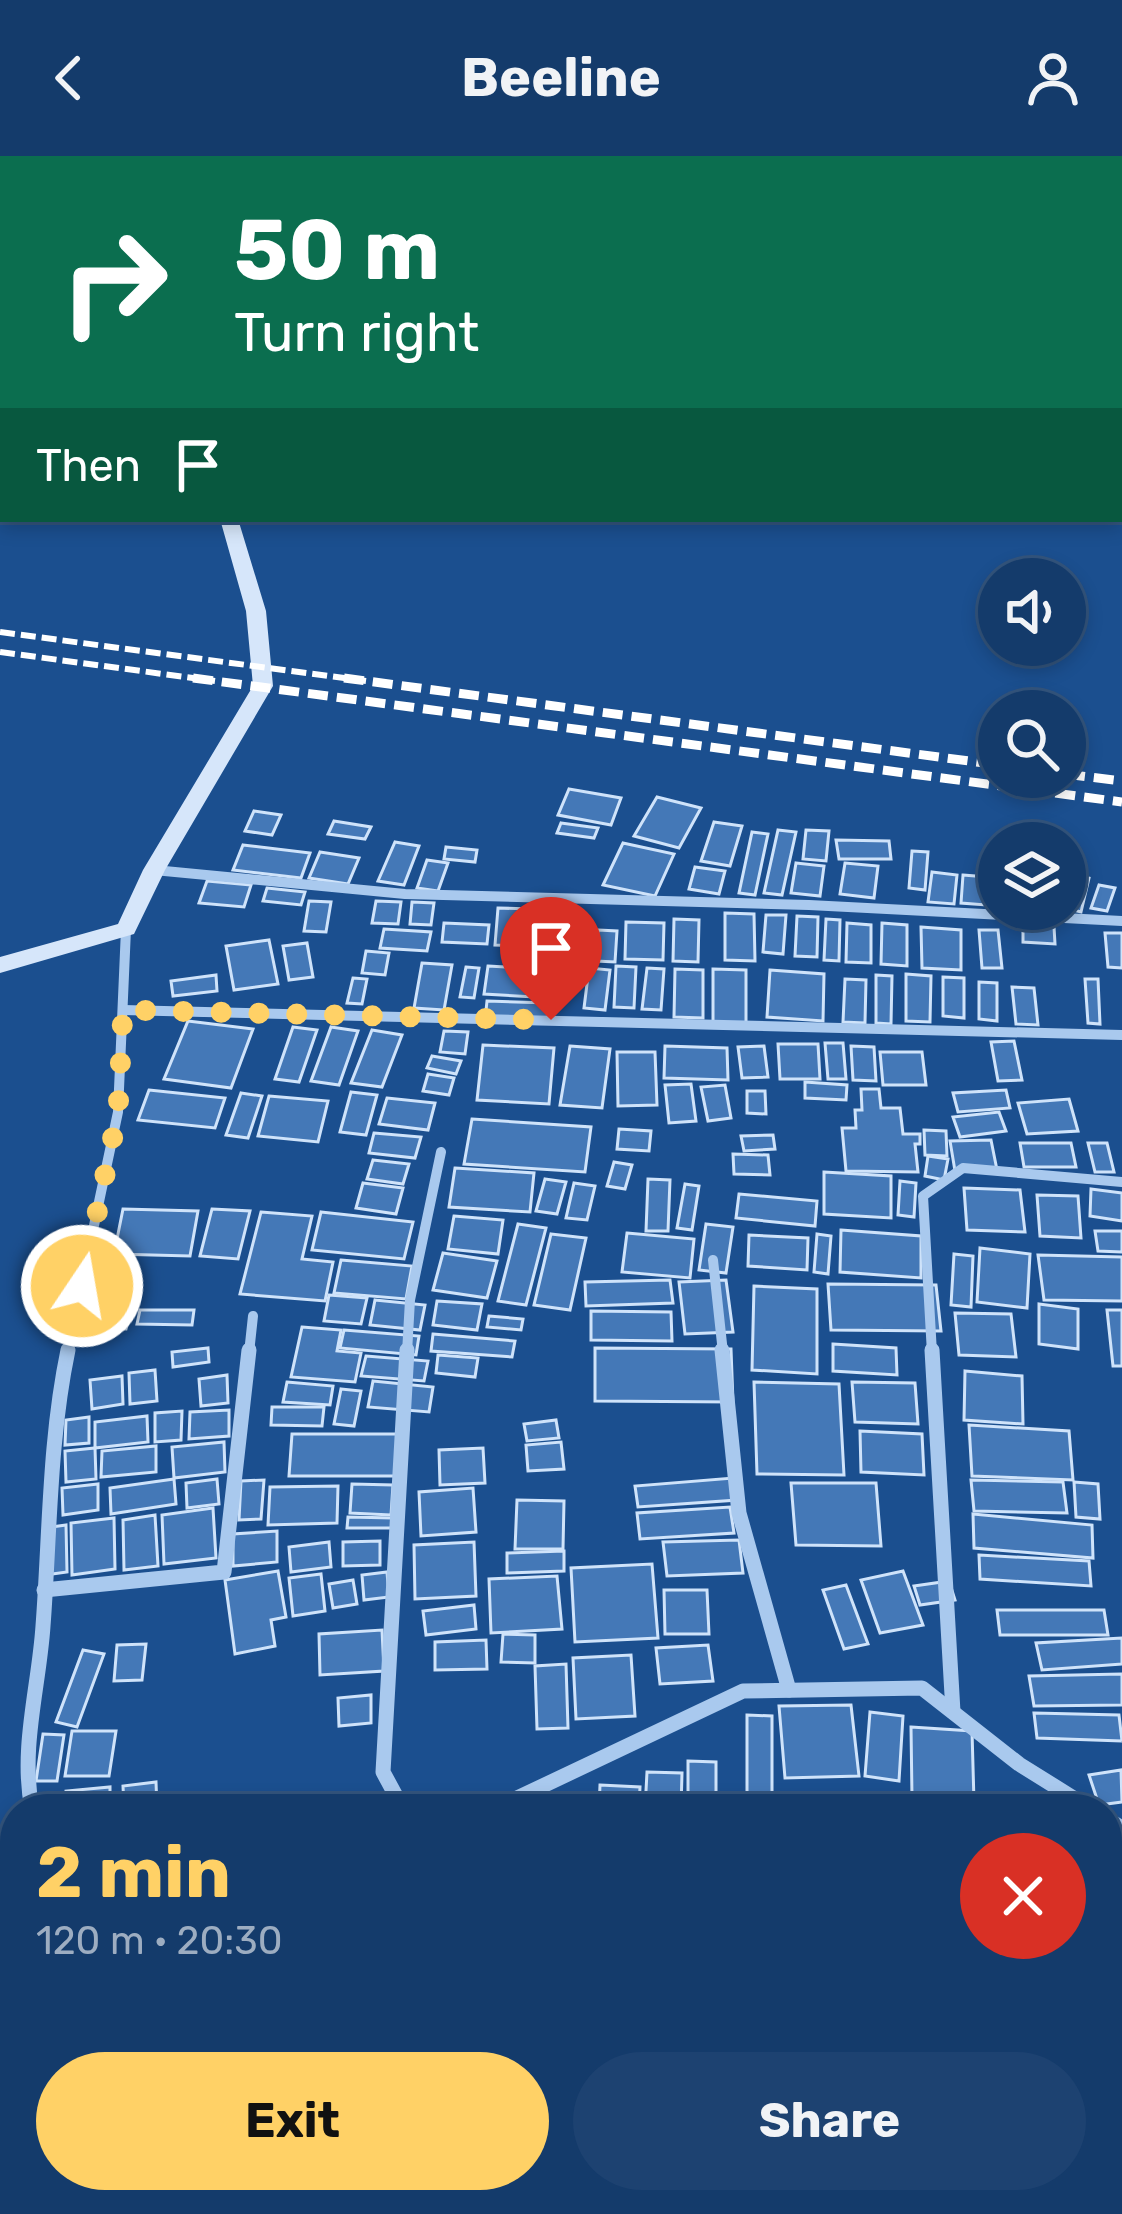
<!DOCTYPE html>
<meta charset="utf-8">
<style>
:root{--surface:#143b6b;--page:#1d4271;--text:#f1f3f6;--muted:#9dadc1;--line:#33557e;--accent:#ffd166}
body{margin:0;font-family:Rubik,sans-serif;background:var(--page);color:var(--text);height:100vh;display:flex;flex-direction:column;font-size:45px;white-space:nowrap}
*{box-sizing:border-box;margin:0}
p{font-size:39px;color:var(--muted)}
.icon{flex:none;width:66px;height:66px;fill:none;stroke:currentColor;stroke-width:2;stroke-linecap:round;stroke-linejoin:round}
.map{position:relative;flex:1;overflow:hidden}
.details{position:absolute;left:0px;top:1638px;width:1122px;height:420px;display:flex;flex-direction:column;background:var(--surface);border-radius:48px 48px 0 0;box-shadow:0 6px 18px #0003,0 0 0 3px var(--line)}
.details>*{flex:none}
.top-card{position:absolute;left:0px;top:0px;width:1122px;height:366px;box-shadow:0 6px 18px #0003,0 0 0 3px var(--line);background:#0b6e4f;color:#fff;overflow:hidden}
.tools{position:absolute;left:978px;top:402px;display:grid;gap:24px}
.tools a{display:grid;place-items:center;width:108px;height:108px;border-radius:50%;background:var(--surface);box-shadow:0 6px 18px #0003,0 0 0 3px var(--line);font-size:60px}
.pin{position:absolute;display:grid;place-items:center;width:102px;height:102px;color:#fff;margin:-123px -51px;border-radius:50% 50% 50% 0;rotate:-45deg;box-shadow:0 0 12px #0007}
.pin .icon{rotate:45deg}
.me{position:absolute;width:132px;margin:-66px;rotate:12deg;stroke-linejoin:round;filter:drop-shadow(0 0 9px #0008)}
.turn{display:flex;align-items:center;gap:42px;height:252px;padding:0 36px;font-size:54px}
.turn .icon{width:156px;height:156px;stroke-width:2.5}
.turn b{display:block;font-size:84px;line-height:102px}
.then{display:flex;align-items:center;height:114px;padding:0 36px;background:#0003;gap:24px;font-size:45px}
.round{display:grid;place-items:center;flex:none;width:126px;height:126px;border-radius:63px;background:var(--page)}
.summary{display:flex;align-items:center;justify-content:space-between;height:204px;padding:0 36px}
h1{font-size:72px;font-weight:700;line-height:90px;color:var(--accent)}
.cta{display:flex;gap:24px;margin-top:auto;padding:24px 36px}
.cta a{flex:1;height:138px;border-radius:72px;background:var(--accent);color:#111;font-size:48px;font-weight:700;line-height:138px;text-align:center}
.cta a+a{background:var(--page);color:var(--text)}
header{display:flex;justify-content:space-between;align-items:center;height:156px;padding:0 36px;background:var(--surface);font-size:54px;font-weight:700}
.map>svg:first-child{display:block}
.building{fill:#4478b7;stroke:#cfe3fa;stroke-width:3}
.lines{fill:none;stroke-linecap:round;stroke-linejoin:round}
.street-far1{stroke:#a9c9ee;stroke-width:10}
.street{stroke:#a9c9ee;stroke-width:15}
.secondary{fill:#d6e6fa;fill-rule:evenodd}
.primary{fill:#f0f6ff;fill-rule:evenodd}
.rail-far1{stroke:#fff;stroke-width:6;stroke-dasharray:15 6;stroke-linecap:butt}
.rail{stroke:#fff;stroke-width:9;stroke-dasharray:20 9;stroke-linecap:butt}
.route{stroke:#ffd166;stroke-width:21;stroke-dasharray:0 37.8}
</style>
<header><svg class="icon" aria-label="back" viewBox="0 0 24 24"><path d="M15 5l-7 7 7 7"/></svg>Beeline<svg class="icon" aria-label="person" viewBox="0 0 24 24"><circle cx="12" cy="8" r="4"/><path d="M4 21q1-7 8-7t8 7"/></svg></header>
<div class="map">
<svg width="1122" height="2058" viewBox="0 0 1122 2058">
<rect width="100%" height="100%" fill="#1b4f8f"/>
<g class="building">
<path d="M569,633L621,642L611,669L558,659Z"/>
<path d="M657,641L701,652L679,692L634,680Z"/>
<path d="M254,655L281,659L272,679L245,675Z"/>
<path d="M334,665L371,671L365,683L328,678Z"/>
<path d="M714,666L742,670L730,710L701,705Z"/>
<path d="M561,667L598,672L594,682L557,677Z"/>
<path d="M778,674L796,676L782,739L764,737Z"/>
<path d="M806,674L829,675L826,705L803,703Z"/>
<path d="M752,676L768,678L755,739L739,737Z"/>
<path d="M836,684L889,685L891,703H839Z"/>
<path d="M395,686L419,690L404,729L378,725Z"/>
<path d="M623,687L674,698L655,740L603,729Z"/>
<path d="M243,689L310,697L301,722L233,714Z"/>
<path d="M446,691L477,694L475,706L444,703Z"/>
<path d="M912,695L928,696L925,734L909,732Z"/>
<path d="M320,696L359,702L348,728L309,722Z"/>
<path d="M427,704L448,707L438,735L417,732Z"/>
<path d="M796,707L824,710L820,740L791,737Z"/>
<path d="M845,707L878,710L874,742L840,738Z"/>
<path d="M695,711L725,715L719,738L689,733Z"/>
<path d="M932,716L957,719L954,748L928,746Z"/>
<path d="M1068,717L1089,722L1081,756L1065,752Z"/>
<path d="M963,719L987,721L986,749L961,747Z"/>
<path d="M207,725L251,729L244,751L199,747Z"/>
<path d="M1099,729L1115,732L1107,755L1091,752Z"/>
<path d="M267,732L305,736L301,749L263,745Z"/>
<path d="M309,745L331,746L326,776L304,775Z"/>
<path d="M376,745L401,746L398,768L372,767Z"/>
<path d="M412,746L434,747L431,769L410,768Z"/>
<path d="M498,752L530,753L526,790L495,789Z"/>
<path d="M540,757H557L556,785H537Z"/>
<path d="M725,757L754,758L755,805L725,804Z"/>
<path d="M766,759H786L783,798L763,796Z"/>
<path d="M797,760L818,761L817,801L795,800Z"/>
<path d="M674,763L699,764L698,806L673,805Z"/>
<path d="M826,763L840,764L839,805L824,804Z"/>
<path d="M626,766L664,767L663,804L625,803Z"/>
<path d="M444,767L489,769L487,788L442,786Z"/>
<path d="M847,767L871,769V807L846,806Z"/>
<path d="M882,767L907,769V810L881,808Z"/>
<path d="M1023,769L1054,771L1055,788L1023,786Z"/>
<path d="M921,771L961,774V814L922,812Z"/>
<path d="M384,773L431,776L427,795L380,792Z"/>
<path d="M598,774L617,775L615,806L596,805Z"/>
<path d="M979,774H998L1002,812H982Z"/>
<path d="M1105,777H1122V812L1108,811Z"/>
<path d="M269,784L278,828L234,834L226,790Z"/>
<path d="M307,787L313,821L289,824L283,790Z"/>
<path d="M550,789L586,791L584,804L548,803Z"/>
<path d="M366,795L389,797L385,819L362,817Z"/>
<path d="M422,807L452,809L444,854L414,852Z"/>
<path d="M488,810L556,814L552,842L484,838Z"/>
<path d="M616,810L636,811L634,852L614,851Z"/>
<path d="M466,811L479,812L474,842L460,841Z"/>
<path d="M589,812L610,814L605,854L584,852Z"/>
<path d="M647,812L664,813L661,854L642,853Z"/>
<path d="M675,813L703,814V862L674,861Z"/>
<path d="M713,813L746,814V868L713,867Z"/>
<path d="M770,814L824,818L823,865L767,861Z"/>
<path d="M906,818L931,820L930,866L906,865Z"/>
<path d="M216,819L217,835L173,840L171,825Z"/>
<path d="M876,819L892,820L891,868L876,867Z"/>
<path d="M943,821L964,822V862L943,860Z"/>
<path d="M353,822L367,823L362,848L347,847Z"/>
<path d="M845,823L866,824L865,867L843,866Z"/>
<path d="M1085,823H1098L1100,868L1088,867Z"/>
<path d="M979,826L997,827V865L979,863Z"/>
<path d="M1012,831L1034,832L1038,869L1016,868Z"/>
<path d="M487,845L549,847L548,866L485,864Z"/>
<path d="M188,865L253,873L231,932L164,923Z"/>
<path d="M293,871L317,874L299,926L275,923Z"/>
<path d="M331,871L358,875L339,929L311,925Z"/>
<path d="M372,874L402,879L382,931L351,927Z"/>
<path d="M444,875L468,876L465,898L440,896Z"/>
<path d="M1014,885L1022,924L998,925L991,886Z"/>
<path d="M825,887H843L846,923H828Z"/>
<path d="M778,888H818L820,923H780Z"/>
<path d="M483,889L554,892L549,948L477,944Z"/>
<path d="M570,890L610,893L602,952L560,949Z"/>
<path d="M665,890L727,892L728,924L664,922Z"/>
<path d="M764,890L768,921L742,922L738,891Z"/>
<path d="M851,890L874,891L876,925L853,924Z"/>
<path d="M617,896H655L657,949L618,950Z"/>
<path d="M880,896H922L926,929H883Z"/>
<path d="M432,900L461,905L456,918L427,912Z"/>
<path d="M428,918L454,922L449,939L423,935Z"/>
<path d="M805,926L847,929L846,944L805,942Z"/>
<path d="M691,928L696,965L669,967L665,929Z"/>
<path d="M725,929L731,962L708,965L701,931Z"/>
<path d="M861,933H879L881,952H900L903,978H920V988H915L918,1016L846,1015L842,972H856L855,954H862Z"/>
<path d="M149,934L225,942L215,972L138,964Z"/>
<path d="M1006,934L1010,952L958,956L953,937Z"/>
<path d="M747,935H765L766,958L747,957Z"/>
<path d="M351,936L377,939L366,979L340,976Z"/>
<path d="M241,937L262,940L248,982L226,979Z"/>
<path d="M269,940L328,945L318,986L258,980Z"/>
<path d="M387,942L435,947L428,974L379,968Z"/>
<path d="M1069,943L1078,975L1027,978L1018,947Z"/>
<path d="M999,956L1006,975L960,981L953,961Z"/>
<path d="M472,963L591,971L585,1016L464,1008Z"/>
<path d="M619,973L651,975L649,995L617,993Z"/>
<path d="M924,974L946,975L947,1000L925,999Z"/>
<path d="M374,977L421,981L415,1002L369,997Z"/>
<path d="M773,979L775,993L744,995L741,980Z"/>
<path d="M991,984L997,1014L955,1015L950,985Z"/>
<path d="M1020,987H1071L1076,1011H1024Z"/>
<path d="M1088,987H1107L1114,1016H1095Z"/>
<path d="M733,998L768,999L770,1019L734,1018Z"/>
<path d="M928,1000L948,1003L944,1024L925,1020Z"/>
<path d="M373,1004L409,1008L403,1028L367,1023Z"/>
<path d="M614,1006L632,1009L625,1033L607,1030Z"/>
<path d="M455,1012L534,1017L530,1056L449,1051Z"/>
<path d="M824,1016L891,1020V1062L824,1058Z"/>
<path d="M545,1023L566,1026L557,1058L536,1055Z"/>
<path d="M648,1023L670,1024L668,1075H646Z"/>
<path d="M900,1025L916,1027L914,1061L898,1059Z"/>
<path d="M363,1027L403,1032L396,1058L356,1052Z"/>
<path d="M574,1027L595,1030L587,1064L566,1062Z"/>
<path d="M685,1028L699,1030L692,1074L677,1072Z"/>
<path d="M964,1032L1020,1034L1025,1076L967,1074Z"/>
<path d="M1091,1033L1122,1037V1065L1090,1060Z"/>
<path d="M739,1038L817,1045L815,1070L736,1062Z"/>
<path d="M1037,1039L1078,1040L1081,1082L1040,1080Z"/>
<path d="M123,1053L198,1055L190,1100L114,1098Z"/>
<path d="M212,1053L250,1055L238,1103L200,1100Z"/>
<path d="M261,1056L312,1060L302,1103L333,1106L325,1145L240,1138Z"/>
<path d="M321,1056L413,1066L404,1103L312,1094Z"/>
<path d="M454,1060L503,1064L498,1098L448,1093Z"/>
<path d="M518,1068L546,1072L526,1149L498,1145Z"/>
<path d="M706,1068L733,1071L726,1117L699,1114Z"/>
<path d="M841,1074L921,1080V1122L840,1116Z"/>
<path d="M1095,1075H1122V1096L1098,1095Z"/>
<path d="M627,1077L694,1083L690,1122L622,1116Z"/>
<path d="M551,1078L586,1082L570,1154L534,1149Z"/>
<path d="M817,1078L831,1080L828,1118L814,1116Z"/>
<path d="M749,1079L808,1082L807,1114L748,1110Z"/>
<path d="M980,1092L1030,1098L1027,1152L977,1146Z"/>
<path d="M443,1097L497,1105L487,1142L433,1134Z"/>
<path d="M954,1098L973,1100L971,1151L951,1149Z"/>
<path d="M1038,1099L1122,1101V1145L1044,1144Z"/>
<path d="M341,1104L412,1110L406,1143L334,1137Z"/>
<path d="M670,1124L673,1147L586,1150L585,1126Z"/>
<path d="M726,1124L733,1176L685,1178L679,1126Z"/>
<path d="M828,1128L936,1129L941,1175L831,1174Z"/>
<path d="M754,1130L817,1133V1218L752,1214Z"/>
<path d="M329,1139L367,1142L361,1168L324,1165Z"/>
<path d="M375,1144L425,1149L420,1174L370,1169Z"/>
<path d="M437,1145L482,1148L477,1174L433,1169Z"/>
<path d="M1039,1148L1078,1153V1193L1039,1188Z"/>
<path d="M140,1154H194L192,1169L137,1168Z"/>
<path d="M1107,1154H1122V1210H1113Z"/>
<path d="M591,1155L671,1156L672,1185L591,1184Z"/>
<path d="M105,1156L130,1157L126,1173L102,1172Z"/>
<path d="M955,1157L1011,1158L1016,1201L959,1199Z"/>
<path d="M489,1160L523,1163L521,1174L487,1171Z"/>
<path d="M302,1171L341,1174L337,1195L361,1197L355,1226L291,1221Z"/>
<path d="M344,1174L419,1180L416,1199L340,1192Z"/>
<path d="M433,1178L515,1185L512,1201L431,1195Z"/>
<path d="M833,1188L896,1192L897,1219L833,1215Z"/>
<path d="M208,1192L209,1206L173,1211L172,1196Z"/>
<path d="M595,1192L731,1193L733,1246L595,1245Z"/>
<path d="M438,1199L478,1202L475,1221L436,1217Z"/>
<path d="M366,1200L428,1205L424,1225L361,1220Z"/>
<path d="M155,1214L157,1245L130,1248L129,1217Z"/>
<path d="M965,1215L1022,1220L1023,1268L964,1264Z"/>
<path d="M227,1219L228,1247L201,1250L199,1223Z"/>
<path d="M122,1220L123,1248L92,1253L90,1224Z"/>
<path d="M373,1225L433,1231L429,1256L368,1251Z"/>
<path d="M287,1226L333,1230L330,1249L283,1246Z"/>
<path d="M754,1226L839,1228L844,1319L757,1318Z"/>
<path d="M852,1226L915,1227L918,1268L855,1266Z"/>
<path d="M341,1233L361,1235L354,1270L334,1268Z"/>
<path d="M272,1251H324L322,1270L271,1269Z"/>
<path d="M229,1254V1280L189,1283L190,1256Z"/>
<path d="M182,1255L181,1284L155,1286V1257Z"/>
<path d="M147,1260L148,1286L95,1292V1266Z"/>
<path d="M89,1261V1287L65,1289L66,1264Z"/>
<path d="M556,1264L559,1282L527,1285L524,1268Z"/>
<path d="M969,1269L1069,1275L1073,1324L972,1320Z"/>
<path d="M860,1275L922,1278L924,1319L861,1316Z"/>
<path d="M292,1278H404L402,1320H289Z"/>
<path d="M224,1286L225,1316L174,1322L172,1291Z"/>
<path d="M561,1286L564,1313L528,1315L526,1289Z"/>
<path d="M156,1290V1316L101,1321L102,1295Z"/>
<path d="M95,1292L96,1323L66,1326L65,1295Z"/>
<path d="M483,1292L485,1327L440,1329L439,1294Z"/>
<path d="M733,1322L737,1344L638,1351L635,1330Z"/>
<path d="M174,1323L176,1348L111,1358L110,1332Z"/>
<path d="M217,1323L219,1348L187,1352L186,1327Z"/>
<path d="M264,1324L261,1363L239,1364L241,1325Z"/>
<path d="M971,1324L1063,1326L1067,1357L974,1355Z"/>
<path d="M1074,1326L1098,1328L1100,1363L1076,1361Z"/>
<path d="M791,1327H876L881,1390L796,1389Z"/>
<path d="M98,1328V1354L63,1359L62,1332Z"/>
<path d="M352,1328L393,1329L391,1359L350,1357Z"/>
<path d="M338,1330L337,1367L268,1369L270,1331Z"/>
<path d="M473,1332L476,1376L421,1380L419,1336Z"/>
<path d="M517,1344L564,1345L563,1393H515Z"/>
<path d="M730,1351L734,1377L640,1383L637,1357Z"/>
<path d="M213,1352L216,1402L164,1408L162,1359Z"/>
<path d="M973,1358L1092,1369L1093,1402L974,1392Z"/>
<path d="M155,1359L158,1410L124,1414L123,1364Z"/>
<path d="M348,1361L393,1362L392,1372H347Z"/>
<path d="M114,1362L115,1413L72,1419L71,1367Z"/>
<path d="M66,1369L67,1416L45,1419L44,1372Z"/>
<path d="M277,1375V1406L233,1410V1378Z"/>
<path d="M739,1384L743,1417L667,1420L663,1386Z"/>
<path d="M380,1385V1409L343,1410V1386Z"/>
<path d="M329,1386L331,1411L291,1416L289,1391Z"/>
<path d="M474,1386L476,1440L415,1443L414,1389Z"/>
<path d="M564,1395V1415L507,1417V1397Z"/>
<path d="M979,1399L1089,1405L1091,1430L980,1423Z"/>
<path d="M652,1408L658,1482L575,1486L571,1412Z"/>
<path d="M278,1415L286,1461L271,1464L275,1490L235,1498L225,1424Z"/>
<path d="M903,1415L923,1469L880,1477L861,1424Z"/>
<path d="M387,1416L389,1441L364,1444L362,1419Z"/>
<path d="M321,1418L325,1455L293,1460L289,1422Z"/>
<path d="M557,1420L562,1473L491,1477L489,1423Z"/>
<path d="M353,1424L357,1448L333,1452L329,1428Z"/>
<path d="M949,1425L955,1444L920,1449L914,1430Z"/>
<path d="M846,1429L868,1488L844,1493L823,1434Z"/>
<path d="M664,1434H707L709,1478H665Z"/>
<path d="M474,1449L476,1473L426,1479L423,1455Z"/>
<path d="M997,1454H1104L1108,1479H1000Z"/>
<path d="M382,1474L384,1515L320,1519L319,1478Z"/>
<path d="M503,1478L535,1479V1507L501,1506Z"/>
<path d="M1122,1482V1508L1042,1514L1036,1487Z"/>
<path d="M486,1484L487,1513L435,1514V1486Z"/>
<path d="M146,1488L142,1524L114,1525L117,1489Z"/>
<path d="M708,1489L713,1525L660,1528L656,1492Z"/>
<path d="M83,1494L104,1498L77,1571L56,1566Z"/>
<path d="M631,1499L635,1560L576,1563L573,1502Z"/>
<path d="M566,1508L568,1572L537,1573L535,1510Z"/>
<path d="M1122,1518V1549L1034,1550L1029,1520Z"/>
<path d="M371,1539V1567L339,1570L338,1542Z"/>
<path d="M851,1549L859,1620L785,1622L779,1550Z"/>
<path d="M870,1556L903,1560L899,1625L865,1620Z"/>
<path d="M1034,1557L1119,1559L1122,1585L1037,1582Z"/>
<path d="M747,1559L772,1560V1653H747Z"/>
<path d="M911,1571L972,1575L974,1646L912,1642Z"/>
<path d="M72,1575H116L109,1620H65Z"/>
<path d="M43,1578L64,1579L57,1625H36Z"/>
<path d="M688,1605L716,1606V1653H688Z"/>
<path d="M1121,1614L1122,1646L1099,1649L1089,1619Z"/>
<path d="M647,1616L682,1617L681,1653H645Z"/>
<path d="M156,1626L157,1653H124L123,1630Z"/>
<path d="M600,1629L640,1631L639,1653H599Z"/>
<path d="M110,1631V1653H66V1635Z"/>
<path d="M1107,1688L1122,1689V1812L1107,1810Z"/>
<path d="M0,2002L15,2003V2043L22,2044L0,2042Z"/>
<path d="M368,2043H441L438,2058H365Z"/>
</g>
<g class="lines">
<g class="street-far1">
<path d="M154,714L405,738L809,749L1122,765"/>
<path d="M123,854L1122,879"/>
<path d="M713,1104L723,1197"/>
<path d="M67,1197L118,956L126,773"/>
<path d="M249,1197L253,1160"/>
<path d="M407,1197L410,1144L441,996"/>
<path d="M932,1197L923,1040L963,1012L1122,1026"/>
</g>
<g class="street">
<path d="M722,1194L739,1357L789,1534"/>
<path d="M932,1194L953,1556"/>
<path d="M44,1434L224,1416L249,1194"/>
<path d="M32,1653C20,1592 39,1531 43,1470C50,1377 49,1285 68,1194"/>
<path d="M403,1653L383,1616L407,1194"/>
<path d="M494,1653L743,1535L922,1532L1019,1608L1091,1653"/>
<path d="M1107,1663L1122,1672"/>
<path d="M64,2043V2058"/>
</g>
<g class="secondary">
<path d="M220,363H238L266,455L273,530L165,714L134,778L0,817V801L118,768L143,714L253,530L246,455Z"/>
<rect x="1107" y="1836" width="15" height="30"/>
<path d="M15,1841V1871L0,1872V1842Z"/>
</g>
<g class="primary">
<rect x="0" y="146" width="3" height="13"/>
<path d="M1119,288L1122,289V303L1119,302Z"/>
</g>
<g class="rail-far1">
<path d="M0,476L366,525"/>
<path d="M0,496L215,525"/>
</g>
<g class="rail">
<path d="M193,522L1122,646"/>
<path d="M344,522L999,609"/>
<path d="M1065,618L1122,625"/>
</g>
</g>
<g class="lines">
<path class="route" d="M82,1130L118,956L123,854L551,864"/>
</g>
</svg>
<div class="tools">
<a><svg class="icon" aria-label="sound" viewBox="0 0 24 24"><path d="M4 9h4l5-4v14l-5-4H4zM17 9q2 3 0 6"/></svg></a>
<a><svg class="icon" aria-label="search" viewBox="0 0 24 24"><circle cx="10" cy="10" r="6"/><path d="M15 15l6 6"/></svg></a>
<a><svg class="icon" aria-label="layers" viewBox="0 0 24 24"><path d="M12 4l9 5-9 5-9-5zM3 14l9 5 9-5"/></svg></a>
</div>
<div class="pin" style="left:551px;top:864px;background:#d93025"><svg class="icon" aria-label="arrive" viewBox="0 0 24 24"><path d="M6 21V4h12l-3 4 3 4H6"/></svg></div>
<svg class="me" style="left:82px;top:1130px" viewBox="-20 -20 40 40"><circle r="17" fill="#ffd166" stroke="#fff" stroke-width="3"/><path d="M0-11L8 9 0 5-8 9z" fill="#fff"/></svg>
<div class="top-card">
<div class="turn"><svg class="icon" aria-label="right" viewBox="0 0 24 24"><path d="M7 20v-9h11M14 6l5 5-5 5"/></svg><div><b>50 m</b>Turn right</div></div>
<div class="then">Then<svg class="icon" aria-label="arrive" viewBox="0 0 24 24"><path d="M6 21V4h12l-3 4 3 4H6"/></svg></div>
</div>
<section class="details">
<div class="summary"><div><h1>2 min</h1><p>120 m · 20:30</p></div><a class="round" style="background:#d93025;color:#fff"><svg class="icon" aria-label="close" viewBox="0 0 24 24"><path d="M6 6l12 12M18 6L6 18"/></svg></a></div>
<div class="cta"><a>Exit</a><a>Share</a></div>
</section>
</div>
